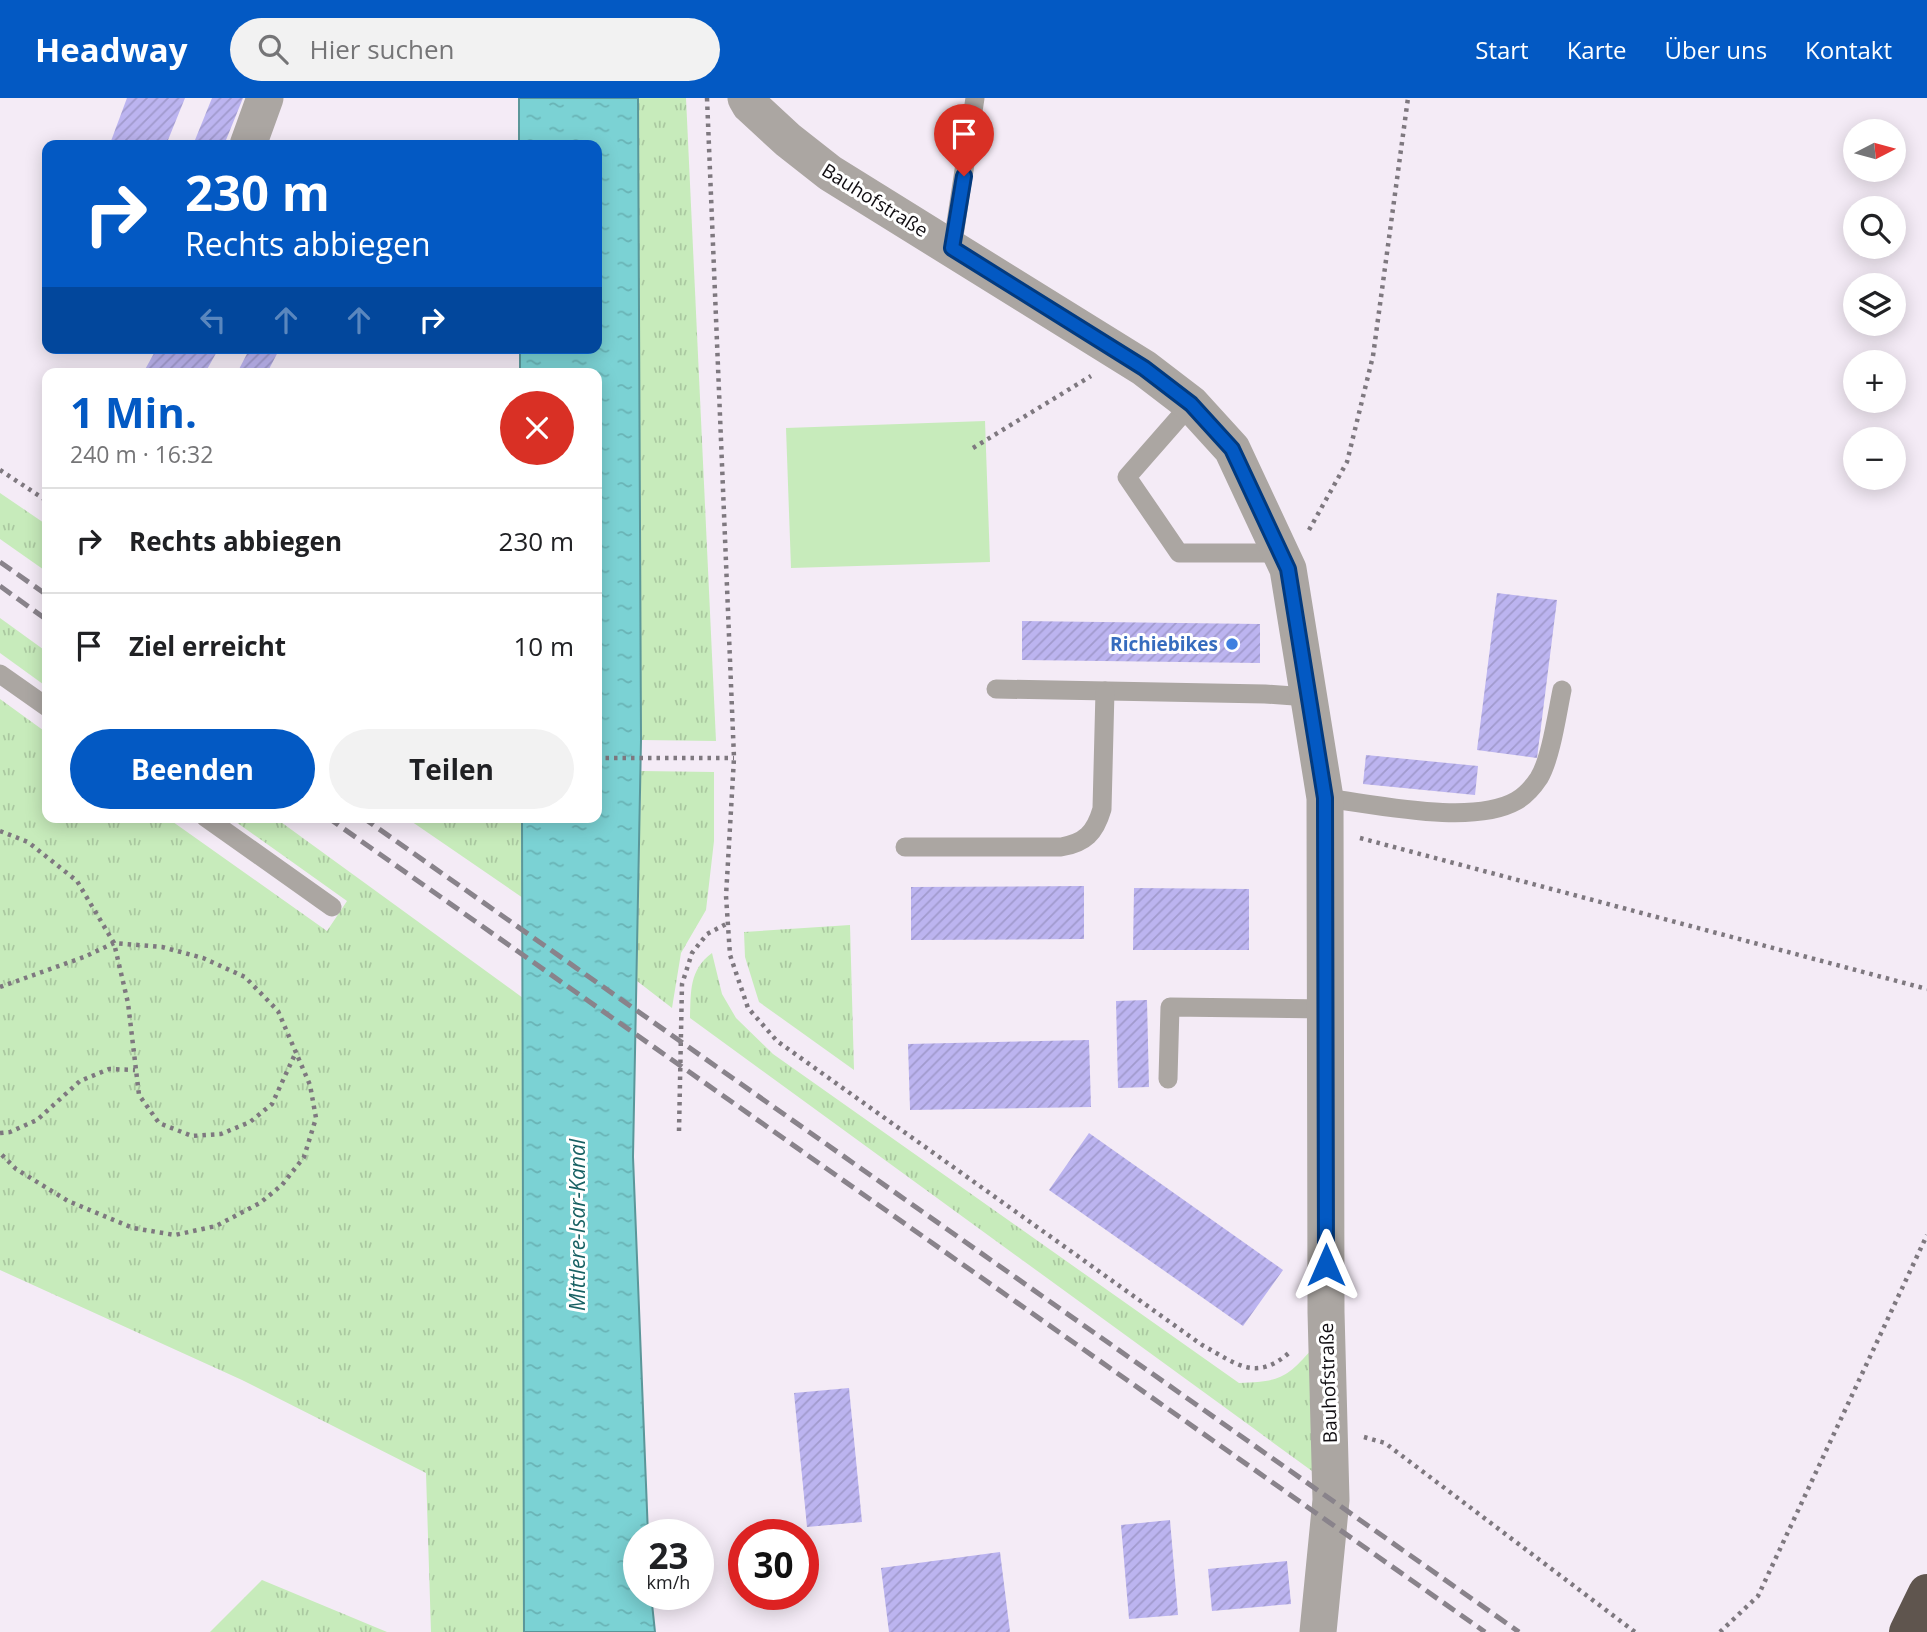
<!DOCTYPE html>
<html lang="de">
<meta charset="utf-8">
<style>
:root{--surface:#fff;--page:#f2f2f2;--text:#202124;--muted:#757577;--line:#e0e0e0;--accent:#0359c3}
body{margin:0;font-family:"Open Sans",sans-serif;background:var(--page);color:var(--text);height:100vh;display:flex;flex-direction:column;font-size:26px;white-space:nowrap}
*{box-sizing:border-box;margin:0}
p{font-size:23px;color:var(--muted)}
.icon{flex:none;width:38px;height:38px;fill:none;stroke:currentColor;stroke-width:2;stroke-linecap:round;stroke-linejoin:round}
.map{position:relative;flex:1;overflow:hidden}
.side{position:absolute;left:42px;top:270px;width:560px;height:455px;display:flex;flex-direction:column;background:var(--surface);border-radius:14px;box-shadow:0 4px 18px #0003}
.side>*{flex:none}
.top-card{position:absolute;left:42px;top:42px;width:560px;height:214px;border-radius:14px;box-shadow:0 4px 18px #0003;background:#0359c3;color:#fff;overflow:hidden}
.needle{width:46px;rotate:84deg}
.controls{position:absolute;left:1843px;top:21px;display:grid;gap:14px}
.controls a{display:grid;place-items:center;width:63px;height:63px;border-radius:50%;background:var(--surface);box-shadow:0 4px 18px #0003;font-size:35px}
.speed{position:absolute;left:623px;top:1421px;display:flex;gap:14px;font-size:35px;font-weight:700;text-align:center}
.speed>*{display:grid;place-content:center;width:91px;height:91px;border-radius:50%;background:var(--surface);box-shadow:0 4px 18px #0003;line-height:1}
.speed small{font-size:18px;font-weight:400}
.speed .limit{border:10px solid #d22;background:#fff;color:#111}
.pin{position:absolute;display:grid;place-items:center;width:60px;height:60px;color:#fff;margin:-72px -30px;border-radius:50% 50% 50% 0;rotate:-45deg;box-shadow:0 0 7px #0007}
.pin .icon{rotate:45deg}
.me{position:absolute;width:77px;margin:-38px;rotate:0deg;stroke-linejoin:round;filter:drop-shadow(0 0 5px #0008)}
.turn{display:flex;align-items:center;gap:24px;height:147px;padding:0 28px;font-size:32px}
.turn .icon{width:91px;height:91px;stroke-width:2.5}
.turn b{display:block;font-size:49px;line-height:60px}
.lanes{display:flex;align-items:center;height:66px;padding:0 28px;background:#0003;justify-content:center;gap:35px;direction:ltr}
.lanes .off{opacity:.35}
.round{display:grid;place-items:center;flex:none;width:74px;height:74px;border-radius:37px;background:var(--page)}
.head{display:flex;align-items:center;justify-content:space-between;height:119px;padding:0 28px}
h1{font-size:42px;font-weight:700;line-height:52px;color:var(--accent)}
.primary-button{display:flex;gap:14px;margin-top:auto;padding:14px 28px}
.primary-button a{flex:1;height:80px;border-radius:42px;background:var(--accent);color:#fff;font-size:28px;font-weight:700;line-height:80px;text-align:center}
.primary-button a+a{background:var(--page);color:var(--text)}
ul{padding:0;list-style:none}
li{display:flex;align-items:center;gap:21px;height:105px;padding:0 28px;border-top:2px solid var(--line)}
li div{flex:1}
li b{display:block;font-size:26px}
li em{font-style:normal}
header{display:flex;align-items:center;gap:42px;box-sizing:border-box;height:98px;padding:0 35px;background:var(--accent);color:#fff}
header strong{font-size:33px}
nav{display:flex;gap:38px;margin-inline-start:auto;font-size:24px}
.search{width:490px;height:63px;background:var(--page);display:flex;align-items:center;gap:18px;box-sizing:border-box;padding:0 24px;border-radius:38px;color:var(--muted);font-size:26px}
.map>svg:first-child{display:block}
.grass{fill:url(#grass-tufts)}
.pitch{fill:#c7ebbb}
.water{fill:url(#water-ripples);stroke:#5b979a;stroke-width:2}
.building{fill:url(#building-hatch)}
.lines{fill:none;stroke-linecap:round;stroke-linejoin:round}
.path{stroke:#7e787f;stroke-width:4.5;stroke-dasharray:3.5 5;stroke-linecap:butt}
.lane{stroke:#aba6a2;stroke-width:19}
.street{stroke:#aba6a2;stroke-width:37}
.highway{stroke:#5f554e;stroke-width:38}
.rail{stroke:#89838b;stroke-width:5;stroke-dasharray:14 7;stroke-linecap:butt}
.route-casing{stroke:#023a7f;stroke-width:18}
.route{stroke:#0359c3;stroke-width:12}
.shop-dot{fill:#3f7fe0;stroke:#fff;stroke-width:2.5}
.labels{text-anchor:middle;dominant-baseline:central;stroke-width:6;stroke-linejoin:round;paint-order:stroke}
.street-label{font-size:19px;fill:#100d11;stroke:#fff}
.shop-label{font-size:19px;font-weight:bold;fill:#366cbe;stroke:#fff;text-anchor:end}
.water-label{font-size:21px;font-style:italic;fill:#186163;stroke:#fff}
</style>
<header>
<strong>Headway</strong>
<div class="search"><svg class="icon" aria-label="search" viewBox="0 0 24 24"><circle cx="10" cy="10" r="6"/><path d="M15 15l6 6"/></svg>Hier suchen</div>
<nav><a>Start</a><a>Karte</a><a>Über uns</a><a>Kontakt</a></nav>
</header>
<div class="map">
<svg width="1927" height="1534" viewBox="0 0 1927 1534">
<defs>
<pattern id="grass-tufts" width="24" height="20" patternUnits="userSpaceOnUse" patternTransform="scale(1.75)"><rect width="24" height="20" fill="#c7ebbb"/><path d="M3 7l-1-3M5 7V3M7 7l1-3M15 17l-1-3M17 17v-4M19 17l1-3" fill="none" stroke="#aac8a0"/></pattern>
<pattern id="water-ripples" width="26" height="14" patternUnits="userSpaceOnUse" patternTransform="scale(1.75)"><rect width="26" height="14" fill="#7bd2d4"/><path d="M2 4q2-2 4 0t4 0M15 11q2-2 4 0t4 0" fill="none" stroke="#69b3b5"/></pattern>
<pattern id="building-hatch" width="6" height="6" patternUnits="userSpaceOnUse" patternTransform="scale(1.75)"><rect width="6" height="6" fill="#bcb4f0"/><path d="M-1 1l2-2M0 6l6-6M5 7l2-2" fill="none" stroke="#a19acd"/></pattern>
</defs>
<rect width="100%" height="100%" fill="#f4ebf6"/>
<g class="grass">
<path d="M638,0H686L716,643L641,642Z"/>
<path d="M0,395L47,427V474L0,441Z"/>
<path d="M0,520L47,554V589L0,555Z"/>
<path d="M0,601L47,635V719H166L327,833L347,803L229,719H274L523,900L524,1534H431L426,1375L242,1282L0,1172Z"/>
<path d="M641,673L714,674V743L706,812L681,855L672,910L637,883Z"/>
<path d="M405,719H522L523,800Z"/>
<path d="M850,827L854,972L759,904L745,859L744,834Z"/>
<path d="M712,855L722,896L736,920L773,956L1239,1285C1279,1283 1285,1282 1312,1251V1373L690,920C691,893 689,872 712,855Z"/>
<path d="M262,1482L387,1534H210Z"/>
</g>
<path class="pitch" d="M985,323L990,464L791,470L786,330Z"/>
<path class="water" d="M519,0H638L641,642L633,1059L648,1437H639V1496H651L655,1534H524L522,719H597V275H520V250H597V47H519Z"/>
<g class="building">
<path d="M127,0H185L166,47H122L111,43Z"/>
<path d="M212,0H243L224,47H193Z"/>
<path d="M157,250H219L205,275H143Z"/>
<path d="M250,250H280L267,275H237Z"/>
<path d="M1497,495L1557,502L1537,660L1477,652Z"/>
<path d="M1022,523L1260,526V565L1022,562Z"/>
<path d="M1366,657L1478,668L1475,697L1363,686Z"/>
<path d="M1084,788V841L911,842V789Z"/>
<path d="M1134,790L1249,791V852H1133Z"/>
<path d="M1147,902L1149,989L1118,990L1116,903Z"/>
<path d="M1089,942L1091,1009L910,1012L908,946Z"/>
<path d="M1089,1035L1283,1172L1243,1228L1049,1092Z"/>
<path d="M849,1290L862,1424L807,1429L794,1295Z"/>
<path d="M1170,1422L1178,1517L1129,1521L1121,1427Z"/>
<path d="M1000,1454L1010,1534H889L881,1470Z"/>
<path d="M1287,1463L1291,1506L1212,1513L1208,1471Z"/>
</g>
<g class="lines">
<g class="path">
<path d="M707,0L734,660L726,798L730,857L748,910L777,943L1202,1247C1237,1266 1256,1285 1291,1253"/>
<path d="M973,350L1091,278"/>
<path d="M0,372L47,403"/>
<path d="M1309,432L1347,364L1373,258L1408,0"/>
<path d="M597,660H734"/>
<path d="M0,733L28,744L77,783L114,845L128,905L139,997L159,1025L192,1038L221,1036L250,1024L272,1006L296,954"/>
<path d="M1360,740L1927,891"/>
<path d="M0,889L84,859L114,845L162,849L203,860L245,879L278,913L310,987L316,1020L304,1059L282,1087L260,1105L216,1128L175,1137L133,1130L68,1103L16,1071L0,1055"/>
<path d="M679,1033L682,886L692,855L707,836L728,825"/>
<path d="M0,1035L10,1034L37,1022L80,983L109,971L135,972"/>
<path d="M1364,1339L1385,1345L1635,1534"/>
<path d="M1720,1534L1758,1498L1927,1137"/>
</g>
<g class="lane">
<path d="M952,151L975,0"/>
<path d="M1191,306L1127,379L1179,455H1280"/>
<path d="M0,576L47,609"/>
<path d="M996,591L1265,596L1308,599"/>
<path d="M1325,700C1375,706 1472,728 1516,703C1525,698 1533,689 1539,680C1551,660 1557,616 1562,592"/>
<path d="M205,719L332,809"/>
<path d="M905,749H1061C1085,745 1095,735 1102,711L1105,593"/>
<path d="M1168,981L1170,909L1325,911"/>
</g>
<g class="street">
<path d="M746,0L750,7L788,42L830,75L1144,270L1191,306L1232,351L1288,471L1325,700L1326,1214L1331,1402L1318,1534"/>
<path d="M248,47L265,0"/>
</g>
<path class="highway" d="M1908,1534L1927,1495"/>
<g class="rail">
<path d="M0,464L47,497"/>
<path d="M0,488L47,522"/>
<path d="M327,719L1485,1534"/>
<path d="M362,719L1519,1534"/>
</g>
</g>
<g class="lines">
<defs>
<path id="route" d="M964,78L952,150L1144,270L1191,306L1232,351L1288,471L1325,700L1326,1167"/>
</defs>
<use href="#route" class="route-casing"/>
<use href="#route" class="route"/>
</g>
<circle class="shop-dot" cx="1232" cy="546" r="7"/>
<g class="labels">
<g class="street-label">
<text transform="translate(875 102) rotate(32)">Bauhofstraße</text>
<text transform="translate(1328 1285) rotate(-92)">Bauhofstraße</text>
</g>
<g class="shop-label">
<text x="1218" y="546">Richiebikes</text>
</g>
<g class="water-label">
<text transform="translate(577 1127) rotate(-90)">Mittlere-Isar-Kanal</text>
</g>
</g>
</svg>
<div class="controls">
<a><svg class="needle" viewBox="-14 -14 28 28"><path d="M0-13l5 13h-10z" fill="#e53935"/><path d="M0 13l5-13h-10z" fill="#757577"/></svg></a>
<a><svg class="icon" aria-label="search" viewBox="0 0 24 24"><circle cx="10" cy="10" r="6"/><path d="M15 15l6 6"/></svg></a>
<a><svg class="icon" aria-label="layers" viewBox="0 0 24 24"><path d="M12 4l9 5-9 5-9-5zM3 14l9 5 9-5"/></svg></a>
<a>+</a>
<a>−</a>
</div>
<div class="speed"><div>23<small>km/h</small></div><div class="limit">30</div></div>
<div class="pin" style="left:964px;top:78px;background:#d93025"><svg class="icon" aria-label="arrive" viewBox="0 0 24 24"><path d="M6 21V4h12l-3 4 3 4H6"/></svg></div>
<svg class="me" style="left:1326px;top:1167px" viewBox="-20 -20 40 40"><path d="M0-17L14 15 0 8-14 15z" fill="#0359c3" stroke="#fff" stroke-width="4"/></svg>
<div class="top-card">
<div class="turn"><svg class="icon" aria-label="right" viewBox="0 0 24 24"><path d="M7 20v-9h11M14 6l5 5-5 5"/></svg><div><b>230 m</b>Rechts abbiegen</div></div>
<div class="lanes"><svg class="icon off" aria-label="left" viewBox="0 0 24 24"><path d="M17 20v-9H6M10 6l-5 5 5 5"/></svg><svg class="icon off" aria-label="ahead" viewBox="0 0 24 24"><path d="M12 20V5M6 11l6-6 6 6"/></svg><svg class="icon off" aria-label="ahead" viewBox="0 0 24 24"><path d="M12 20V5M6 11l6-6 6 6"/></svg><svg class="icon" aria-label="right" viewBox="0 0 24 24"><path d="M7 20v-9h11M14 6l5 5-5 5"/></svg></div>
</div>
<section class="side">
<div class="head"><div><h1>1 Min.</h1><p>240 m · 16:32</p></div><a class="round" style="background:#d93025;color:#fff"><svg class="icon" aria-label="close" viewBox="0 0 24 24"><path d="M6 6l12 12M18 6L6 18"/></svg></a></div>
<ul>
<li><svg class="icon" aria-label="right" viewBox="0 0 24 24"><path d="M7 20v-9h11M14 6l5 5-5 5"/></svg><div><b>Rechts abbiegen</b></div><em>230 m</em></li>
<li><svg class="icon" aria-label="arrive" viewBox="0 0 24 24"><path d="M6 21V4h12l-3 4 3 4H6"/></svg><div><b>Ziel erreicht</b></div><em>10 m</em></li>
</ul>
<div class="primary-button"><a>Beenden</a><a>Teilen</a></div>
</section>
</div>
